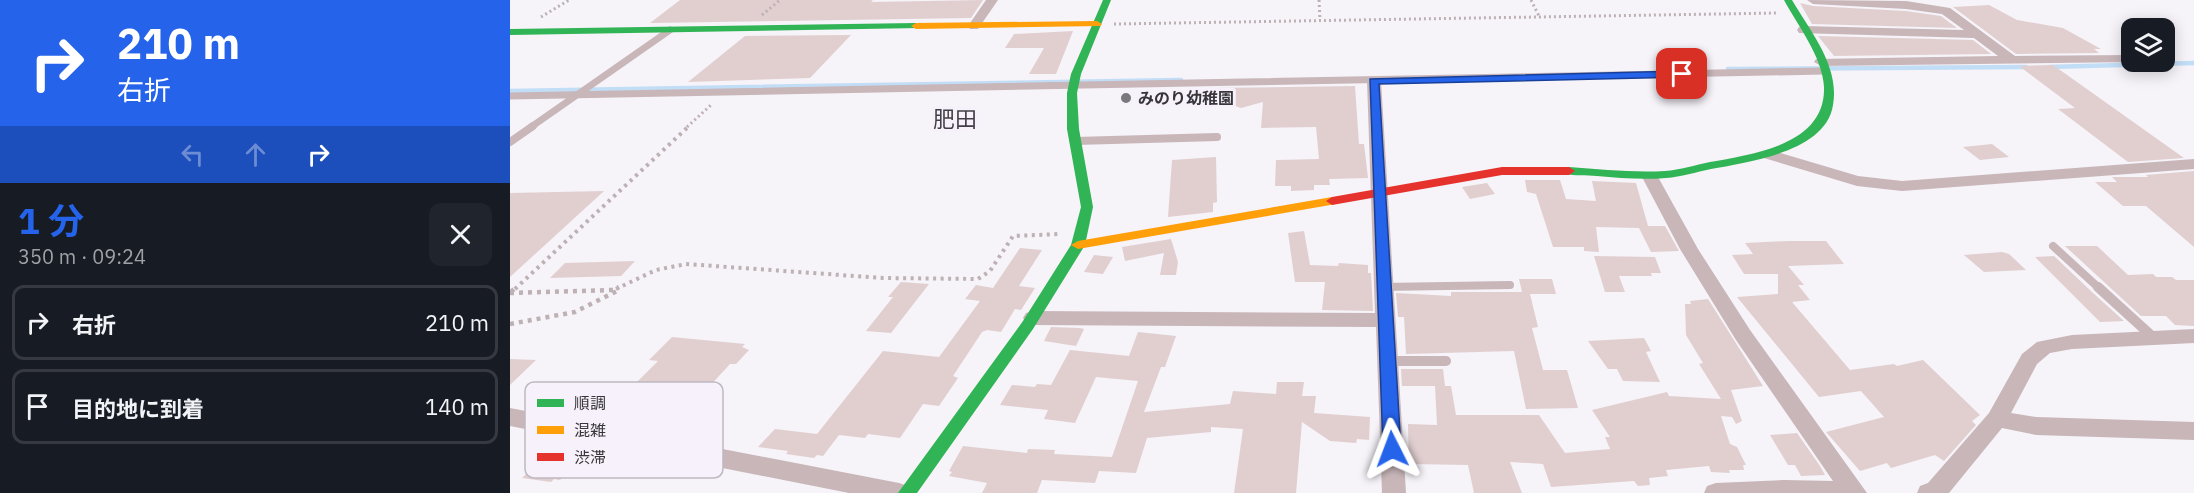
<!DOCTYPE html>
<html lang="ja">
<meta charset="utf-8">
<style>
:root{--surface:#171b24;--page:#20242c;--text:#f1f3f6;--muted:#9ea1a6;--line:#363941;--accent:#2563eb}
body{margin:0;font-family:"IBM Plex Sans","Noto Sans JP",sans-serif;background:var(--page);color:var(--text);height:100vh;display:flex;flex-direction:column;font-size:22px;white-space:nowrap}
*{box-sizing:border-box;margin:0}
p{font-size:20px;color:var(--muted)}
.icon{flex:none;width:33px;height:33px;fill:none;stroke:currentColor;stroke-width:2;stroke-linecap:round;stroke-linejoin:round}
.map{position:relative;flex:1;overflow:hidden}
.details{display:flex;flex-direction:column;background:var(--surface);width:510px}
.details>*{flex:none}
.guide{background:#2563eb;color:#fff;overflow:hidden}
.buttons{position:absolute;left:1611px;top:18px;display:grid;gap:12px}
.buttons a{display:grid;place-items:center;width:54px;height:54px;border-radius:12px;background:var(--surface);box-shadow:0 3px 15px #0003;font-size:30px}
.pin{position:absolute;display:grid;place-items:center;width:51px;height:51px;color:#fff;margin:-26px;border-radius:12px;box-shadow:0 3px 9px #0006}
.me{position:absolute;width:66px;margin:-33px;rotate:357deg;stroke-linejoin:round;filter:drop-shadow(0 0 4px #0008)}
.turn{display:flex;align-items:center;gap:21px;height:126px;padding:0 18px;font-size:27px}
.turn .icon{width:78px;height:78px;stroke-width:2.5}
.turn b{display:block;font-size:42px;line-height:51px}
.lanes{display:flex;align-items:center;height:57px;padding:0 18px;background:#0003;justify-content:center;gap:30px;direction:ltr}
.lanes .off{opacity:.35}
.round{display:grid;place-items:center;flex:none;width:63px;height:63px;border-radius:12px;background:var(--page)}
.head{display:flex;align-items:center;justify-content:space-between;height:102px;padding:0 18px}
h1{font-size:36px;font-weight:700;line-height:45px;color:var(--accent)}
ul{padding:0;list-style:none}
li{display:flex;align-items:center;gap:18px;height:75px;margin:0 12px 9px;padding:0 6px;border:3px solid var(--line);border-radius:12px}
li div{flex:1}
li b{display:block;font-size:22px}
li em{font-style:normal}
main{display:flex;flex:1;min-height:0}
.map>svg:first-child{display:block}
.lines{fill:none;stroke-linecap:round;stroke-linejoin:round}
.stream{stroke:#c2ddf6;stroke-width:4.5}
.building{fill:#e1cfd0}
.path-far2{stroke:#bdb1b4;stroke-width:3;stroke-dasharray:2 3;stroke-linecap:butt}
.path-far1{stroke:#bdb1b4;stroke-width:4;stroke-dasharray:3 4.5;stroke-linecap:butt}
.path{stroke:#bdb1b4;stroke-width:4.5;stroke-dasharray:4 5;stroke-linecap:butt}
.lane-far2{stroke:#c8b6b9;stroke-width:7}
.lane-far1{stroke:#c8b6b9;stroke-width:8}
.lane{stroke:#c8b6b9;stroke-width:10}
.street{fill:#c8b6b9;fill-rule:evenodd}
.fast{fill:#30b455;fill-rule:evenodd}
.slow{fill:#ff9f0a;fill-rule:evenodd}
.jam{fill:#e5322d;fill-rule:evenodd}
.route{fill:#2563eb;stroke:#184099;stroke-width:1.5}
.poi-dot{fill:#7a787d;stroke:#f7f1fb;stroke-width:2}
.labels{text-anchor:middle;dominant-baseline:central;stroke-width:6;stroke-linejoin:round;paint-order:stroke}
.far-poi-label{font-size:16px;font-weight:bold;fill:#38363a;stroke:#f7f1fb;text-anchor:start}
.quarter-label{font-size:22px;fill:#433f46;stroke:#f7f1fb}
.key{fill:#f7f1fb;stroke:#beb9c1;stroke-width:1.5}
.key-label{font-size:16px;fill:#38363a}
</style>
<main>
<section class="details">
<div class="guide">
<div class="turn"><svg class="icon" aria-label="right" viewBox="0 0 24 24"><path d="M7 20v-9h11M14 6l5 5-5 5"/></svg><div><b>210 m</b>右折</div></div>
<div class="lanes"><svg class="icon off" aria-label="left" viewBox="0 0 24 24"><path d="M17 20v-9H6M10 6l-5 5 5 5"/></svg><svg class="icon off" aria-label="ahead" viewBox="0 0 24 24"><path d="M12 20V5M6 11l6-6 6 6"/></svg><svg class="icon" aria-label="right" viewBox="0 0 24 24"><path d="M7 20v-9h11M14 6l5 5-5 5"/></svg></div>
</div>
<div class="head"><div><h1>1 分</h1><p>350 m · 09:24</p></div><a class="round"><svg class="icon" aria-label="close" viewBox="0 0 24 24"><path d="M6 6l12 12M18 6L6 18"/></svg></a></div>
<ul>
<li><svg class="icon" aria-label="right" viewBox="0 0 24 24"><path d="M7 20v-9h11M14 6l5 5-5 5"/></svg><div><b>右折</b></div><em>210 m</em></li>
<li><svg class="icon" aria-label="arrive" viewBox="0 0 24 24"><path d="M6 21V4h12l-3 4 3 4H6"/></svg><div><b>目的地に到着</b></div><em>140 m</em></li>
</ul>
</section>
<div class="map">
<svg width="1684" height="493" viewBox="0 0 1684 493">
<rect width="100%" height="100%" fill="#f6f3f9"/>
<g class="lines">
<g class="stream">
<path d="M1539,67L1684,63"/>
<path d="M1218,69L1516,67"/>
<path d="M0,91L671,80"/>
</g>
</g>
<g class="building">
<path d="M170,0H363L361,2L473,0L461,18L140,23Z"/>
<path d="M1290,3L1303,6L1396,11L1431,16L1447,28L1302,24Z"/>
<path d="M1479,5L1507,20L1553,28L1591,49H1584L1589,53L1506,54L1443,7Z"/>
<path d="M563,31L546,74H519L534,48H495L504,34Z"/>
<path d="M341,35L300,78L178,82L235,36Z"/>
<path d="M1308,36L1463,40L1481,54L1324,56Z"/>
<path d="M1543,65L1674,158L1618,162L1548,109L1565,108L1509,66Z"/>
<path d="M845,86L849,144H854L858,178L819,179L820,185H804V190L781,191V186H765L766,160L809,159L806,127L751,128L753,102L731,108L719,104H697L700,88Z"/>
<path d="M1482,144L1499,157L1470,160L1453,147Z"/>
<path d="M706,157L707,202L703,203V212L658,217L662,160Z"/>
<path d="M1684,171V247L1636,206H1613L1585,182H1607L1602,177H1638L1636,175Z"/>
<path d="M1015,180H1050L1056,199L1086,201L1082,181L1126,183L1138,226H1155L1169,251L1141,252L1129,228L1086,227L1089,252L1074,251V247H1043L1026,194L1017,192Z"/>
<path d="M977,183L985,194L960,199L952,187Z"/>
<path d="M94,191L0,277V193Z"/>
<path d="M794,231L800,265L828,266L829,263L858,265V273H861L863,311L812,310L815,282H785L778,233Z"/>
<path d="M661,239L668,262L666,275H650L654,253L615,261L612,247Z"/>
<path d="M1278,241H1316L1334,264L1278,266L1294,285H1288L1300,300L1282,302L1340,370L1384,364L1387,366L1413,360L1470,415L1462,421L1466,425L1434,461L1425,455L1381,468L1377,463L1350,471L1316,432L1374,417L1351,391L1309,397L1227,297L1268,294V274H1234L1222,255L1243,254L1235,243Z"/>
<path d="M1555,246H1587L1618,275L1643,274L1646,277H1662L1666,280H1684V326L1665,325L1656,316H1631Z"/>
<path d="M510,248L532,250L509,286L525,288L511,310L505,309L491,332L477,330L472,332L443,376L448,378L429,406L413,404L390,438L358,434L355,438L329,435L313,456L307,455L304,458L276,454L278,451L248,447L265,429L307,434L373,351L429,357L470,301L455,299L466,285L483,288Z"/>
<path d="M1492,252L1499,254L1516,270L1474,272L1454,255Z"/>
<path d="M584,255L603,257L593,274L574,272Z"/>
<path d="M1084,256L1145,257L1151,273H1141L1142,276H1109L1115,292H1095Z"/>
<path d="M1544,256L1583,293L1614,321L1590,322L1525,257Z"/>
<path d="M125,261L111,276L40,278L55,263Z"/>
<path d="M1009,279H1042L1046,294H1020L1028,327L1022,328L1033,370H1057L1068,408L1016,409L1004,351L896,354L894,317H888L886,293L941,296V292H1012Z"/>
<path d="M391,282L419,284L381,333L356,331L383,297H378Z"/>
<path d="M1198,299L1253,386L1221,390L1232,421L1226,424L1222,417L1211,416L1220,444L1227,447L1236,465H1233L1234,470H1219L1220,473L1201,472L1199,466L1156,470L1158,476L1139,478L1140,485L1128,486L1124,481L1041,487L1033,464L1000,462L1012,493H964L958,465L899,464L898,424L927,425L925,386H941L946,415H1029L1055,453L1100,449L1095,437H1100L1082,410L1157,392L1159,396L1211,399L1189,364L1193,363L1176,335L1175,304H1181L1180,301Z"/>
<path d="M541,327L570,328L574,329L566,346L534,341Z"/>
<path d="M628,332L666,336L655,367H651L634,412L720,404L723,391L766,394L767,382H794L792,396H806L804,413L860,417L859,440L847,439L846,443L820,441L792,422L786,493H724L733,429L701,427V432L637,438L626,473L589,471L585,483L532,480L527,493H472L477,483L439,476L442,472L439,471L453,446L517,453L518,449L545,450L544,454L602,457L628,381L586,377L565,423L534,419L538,410L490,405L502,385L525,387L527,384L541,385L560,350L619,356Z"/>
<path d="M162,337L235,344L232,347L239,350L226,364H220L185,402L139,396L125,410L101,408L148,361L139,360Z"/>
<path d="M1134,338L1141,351L1136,352L1150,382L1113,381L1107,369H1098L1078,341Z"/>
<path d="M0,359L26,360L0,385Z"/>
<path d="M891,369H933L935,386H892Z"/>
<path d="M1287,433L1310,466L1315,475L1291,476L1285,465H1278L1260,435Z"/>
<path d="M38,453L73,457L50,480L44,479L41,482L12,478Z"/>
</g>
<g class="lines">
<g class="path-far2">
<path d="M809,0L810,20"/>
<path d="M1021,0L1029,16"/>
<path d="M252,15L270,0"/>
<path d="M31,17L59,0"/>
<path d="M604,24L1268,13"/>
<path d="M177,127L201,105"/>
</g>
<g class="path-far1">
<path d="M5,289L179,126"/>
<path d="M106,289L146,270L176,264L373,278L468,279L480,271L503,236L550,234"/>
</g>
<g class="path">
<path d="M1,292L6,287"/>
<path d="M0,293L103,290L109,287"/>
<path d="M0,324L65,312L107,291"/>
</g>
<g class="lane-far2">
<path d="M0,96L1314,71"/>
<path d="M21,127L160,30"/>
</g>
<g class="lane-far1">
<path d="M566,141L707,137"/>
<path d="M0,142L23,126"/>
<path d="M1543,246L1590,289"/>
<path d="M873,287L1000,285"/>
</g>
<g class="lane">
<path d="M1588,287L1644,338"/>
<path d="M877,361H936"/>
</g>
<g class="street">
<path d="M476,0H488L468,29H460L458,26Z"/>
<path d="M1297,0L1396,1L1440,8L1505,56L1622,55V62H1627L1311,66L1304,62L1306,59L1488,56L1464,38L1289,33L1287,30L1289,27L1293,26L1454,30L1432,14L1396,9L1303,4Z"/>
<path d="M864,77L871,81L896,493H872L866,327L523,325L516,323L513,318L516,313L523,311L865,313L857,81Z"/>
<path d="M1260,150L1348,176L1392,181L1684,159V169L1392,191L1347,186L1254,158L1252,155L1254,152Z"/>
<path d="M1140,172L1148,177L1188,249L1240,330L1357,493H1194L1197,486L1206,483L1274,480L1323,481L1226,340L1170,249L1132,177Z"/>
<path d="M1684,329V343L1562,349L1540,353L1527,364L1501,413L1526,417L1684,422V440L1526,435L1492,428L1439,493H1407L1410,486L1418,483L1479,413L1512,354L1527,342L1562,335Z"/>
<path d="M0,408L389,483L398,486L401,493H339L0,426Z"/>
</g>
<g class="fast">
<path d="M593,0H601L571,74L567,93L569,129L583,207L575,245L523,329L407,493H388L513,321L561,245L571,207L557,129V93L561,74Z"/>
<path d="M1274,0H1282C1300,31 1330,66 1323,105C1316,152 1238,162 1201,169C1186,172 1171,177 1156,178C1133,180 1109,178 1087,176C1076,175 1065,176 1055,174L1053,171L1055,168L1059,167C1091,169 1123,173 1155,171C1170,170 1185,165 1200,162C1243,154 1316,145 1314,87C1312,56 1288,26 1274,0Z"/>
<path d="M406,23L411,26L409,28L0,35V29Z"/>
</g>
<g class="slow">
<path d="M587,21L592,24L590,26L406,29L401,26L406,23Z"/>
<path d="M822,197L828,201L826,204L568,249L561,245L568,241Z"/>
</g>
<path class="jam" d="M992,167H1059L1065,171L1059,175H992L822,205L816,201L822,197Z"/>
</g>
<path class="route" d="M1172,71L1177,74L1175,77L869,84L891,449L888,454L882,456L876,454L873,449L860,79Z"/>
<circle class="poi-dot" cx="616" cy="98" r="6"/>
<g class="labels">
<g class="far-poi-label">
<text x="628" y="98">みのり幼稚園</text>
</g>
<g class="quarter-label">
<text x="445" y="118">肥田</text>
</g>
</g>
<rect x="15" y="382" width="198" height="96" rx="9" class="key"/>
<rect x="27" y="399" width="27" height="8" fill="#30b455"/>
<rect x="27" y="426" width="27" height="8" fill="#ff9f0a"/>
<rect x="27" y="453" width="27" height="8" fill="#e5322d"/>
<g class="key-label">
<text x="64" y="409">順調</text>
<text x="64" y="436">混雑</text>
<text x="64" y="463">渋滞</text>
</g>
</svg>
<div class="buttons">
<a><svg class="icon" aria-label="layers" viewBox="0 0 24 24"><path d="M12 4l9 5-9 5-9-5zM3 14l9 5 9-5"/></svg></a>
</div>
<div class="pin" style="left:1172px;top:74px;background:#d93025"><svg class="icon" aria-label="arrive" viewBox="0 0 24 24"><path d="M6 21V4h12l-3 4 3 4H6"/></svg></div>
<svg class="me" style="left:882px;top:449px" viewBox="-20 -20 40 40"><path d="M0-17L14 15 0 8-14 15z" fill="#2563eb" stroke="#fff" stroke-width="4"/></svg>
</div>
</main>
